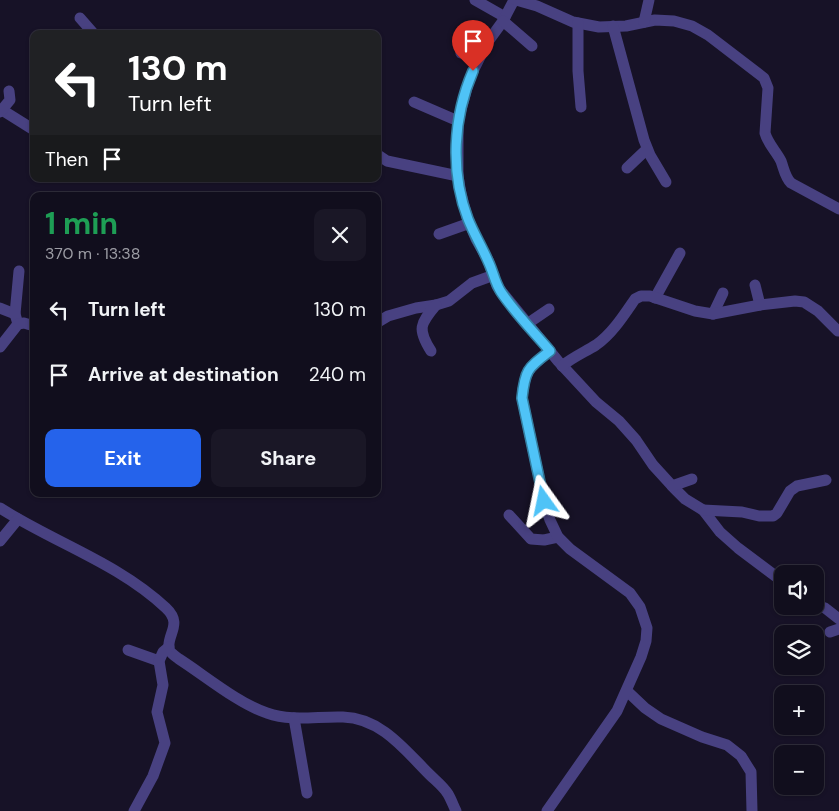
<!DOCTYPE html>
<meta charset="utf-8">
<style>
:root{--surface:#110e1d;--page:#1a1726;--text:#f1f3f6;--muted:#9c9ca4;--line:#302e3b;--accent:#2563eb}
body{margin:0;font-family:"DM Sans",sans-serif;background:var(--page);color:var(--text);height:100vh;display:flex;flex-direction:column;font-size:19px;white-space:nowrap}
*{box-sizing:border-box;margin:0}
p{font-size:16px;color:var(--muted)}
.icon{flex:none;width:28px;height:28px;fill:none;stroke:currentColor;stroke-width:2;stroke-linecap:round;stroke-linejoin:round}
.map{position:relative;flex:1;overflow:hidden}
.drawer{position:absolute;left:30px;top:192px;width:351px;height:305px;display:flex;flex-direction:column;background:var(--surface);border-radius:10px;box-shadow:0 1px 4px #0004,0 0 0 1px var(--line)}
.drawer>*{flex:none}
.guide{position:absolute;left:30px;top:30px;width:351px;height:152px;border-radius:10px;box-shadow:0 1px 4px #0004,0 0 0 1px var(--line);background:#202124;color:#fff;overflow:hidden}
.fabs{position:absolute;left:774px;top:565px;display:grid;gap:10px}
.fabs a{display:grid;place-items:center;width:50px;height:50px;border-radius:10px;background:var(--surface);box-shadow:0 1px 4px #0004,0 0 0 1px var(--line);font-size:25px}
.pin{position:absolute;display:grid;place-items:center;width:42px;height:42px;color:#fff;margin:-51px -21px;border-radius:50% 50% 50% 0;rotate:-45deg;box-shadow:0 0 5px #0007}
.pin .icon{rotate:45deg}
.me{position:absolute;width:55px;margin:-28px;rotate:348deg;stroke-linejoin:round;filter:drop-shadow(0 0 4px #0008)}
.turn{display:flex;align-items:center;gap:18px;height:105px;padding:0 15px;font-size:22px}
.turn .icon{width:65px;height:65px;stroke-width:2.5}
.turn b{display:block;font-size:35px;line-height:42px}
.then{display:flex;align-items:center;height:48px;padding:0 15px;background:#0003;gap:10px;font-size:19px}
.round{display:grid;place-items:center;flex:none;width:52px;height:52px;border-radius:10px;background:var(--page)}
.overview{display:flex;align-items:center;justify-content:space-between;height:85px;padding:0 15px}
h1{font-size:30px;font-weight:700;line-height:38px;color:#1e9e55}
.button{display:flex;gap:10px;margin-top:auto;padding:10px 15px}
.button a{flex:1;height:58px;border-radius:10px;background:var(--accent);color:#fff;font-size:20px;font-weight:700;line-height:58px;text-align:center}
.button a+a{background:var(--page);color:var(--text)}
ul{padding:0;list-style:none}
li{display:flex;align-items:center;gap:15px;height:65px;padding:0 15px}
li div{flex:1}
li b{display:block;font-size:19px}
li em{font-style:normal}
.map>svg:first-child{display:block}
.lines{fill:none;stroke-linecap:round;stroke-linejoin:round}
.minor{stroke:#484181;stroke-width:11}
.route-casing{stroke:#337fa1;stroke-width:12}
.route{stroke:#4fc3f7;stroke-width:9}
</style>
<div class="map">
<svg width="839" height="811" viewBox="0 0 839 811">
<rect width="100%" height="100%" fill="#171227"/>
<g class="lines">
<g class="minor">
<path d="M475,0L505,17"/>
<path d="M514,0L503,21L487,43L473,71L468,84L458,121V176L461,194L467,217L476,239L488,260L497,286L558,361L596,402L619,421L636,440L653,465L674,488L685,499L703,510L720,532L738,548L782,581"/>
<path d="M516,0L537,6L573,22L599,27L626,26L655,20L674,21L692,26L708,35L764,78L768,88L765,133C768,144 776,151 781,161C784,169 785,177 791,183L839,209"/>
<path d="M80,18L94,34"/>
<path d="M503,21L532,46"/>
<path d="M644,22L649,0"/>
<path d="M578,23V71L581,107"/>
<path d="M613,26L644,140L650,155L666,182"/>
<path d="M461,53L463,46L466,45L483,51"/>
<path d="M414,102L458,121"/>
<path d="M2,110L34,130"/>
<path d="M0,112L10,100L9,91"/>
<path d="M378,155L387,161L458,176"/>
<path d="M627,168L647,149"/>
<path d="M439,234L470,223"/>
<path d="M755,285L760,305"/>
<path d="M655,298L680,253"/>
<path d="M0,308L15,314"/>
<path d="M713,314L723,293"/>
<path d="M378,322L388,316L416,308L436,305L449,301L472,283L494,275"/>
<path d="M18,324L15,314L19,271"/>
<path d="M527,324L549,309"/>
<path d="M0,347L18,324L24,323L34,326"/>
<path d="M431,351C417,329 420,324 436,305"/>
<path d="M562,366C573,357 585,352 596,345C612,334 624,315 635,299L641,296H650L695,311L713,314L760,305L795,301L804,302L818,311L838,331"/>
<path d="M672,486L692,479"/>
<path d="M0,508C55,543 118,563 166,608C183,624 167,634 169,648C169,652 175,656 179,659C204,675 239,704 267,713C292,722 317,716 343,717C381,718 405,750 429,774C436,781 443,786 448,794C451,799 453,805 456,811"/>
<path d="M703,510L742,512L759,516H773L777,513L790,491L797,486L826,480"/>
<path d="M509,515L531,539L544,540L558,537"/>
<path d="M0,541L18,519"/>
<path d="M815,604L825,608L839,619"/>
<path d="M830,632L839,629"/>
<path d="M128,650L159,661"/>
<path d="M627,691L645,708L661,719L702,737L727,745L741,756L751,772L752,811"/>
<path d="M294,718L307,793"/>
<path d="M134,811L153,776L165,743L157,712L163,685L159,661L163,652L169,647"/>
<path d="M547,811L617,711L641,657L646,641L647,628L640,607L630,593L570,549L558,537L550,520L544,501L522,398C525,369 529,368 550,351"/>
</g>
</g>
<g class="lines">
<defs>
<path id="route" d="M473,71C453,117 450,172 468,219C474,234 482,247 488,261C493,271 495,283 501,292C515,313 534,332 550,351C528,368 525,369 522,398L544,501"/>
</defs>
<use href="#route" class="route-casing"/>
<use href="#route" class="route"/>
</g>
</svg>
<div class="fabs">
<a><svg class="icon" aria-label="sound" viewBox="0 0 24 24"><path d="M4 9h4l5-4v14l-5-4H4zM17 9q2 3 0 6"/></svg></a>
<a><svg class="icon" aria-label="layers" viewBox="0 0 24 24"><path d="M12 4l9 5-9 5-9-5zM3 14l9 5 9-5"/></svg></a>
<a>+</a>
<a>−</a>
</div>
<div class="pin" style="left:473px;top:71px;background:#d93025"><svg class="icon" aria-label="arrive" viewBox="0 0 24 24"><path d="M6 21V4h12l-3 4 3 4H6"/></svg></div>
<svg class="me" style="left:544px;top:501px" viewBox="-20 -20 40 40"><path d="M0-17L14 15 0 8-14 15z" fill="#4fc3f7" stroke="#fff" stroke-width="4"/></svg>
<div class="guide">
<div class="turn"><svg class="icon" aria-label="left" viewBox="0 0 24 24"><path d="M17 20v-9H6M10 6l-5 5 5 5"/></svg><div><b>130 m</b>Turn left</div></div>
<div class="then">Then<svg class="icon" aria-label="arrive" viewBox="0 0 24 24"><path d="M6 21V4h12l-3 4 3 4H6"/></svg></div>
</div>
<section class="drawer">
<div class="overview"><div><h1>1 min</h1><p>370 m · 13:38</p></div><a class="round"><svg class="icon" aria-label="close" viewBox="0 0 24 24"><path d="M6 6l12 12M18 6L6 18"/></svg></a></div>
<ul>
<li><svg class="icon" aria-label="left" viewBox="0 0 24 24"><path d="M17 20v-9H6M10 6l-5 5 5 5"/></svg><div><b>Turn left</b></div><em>130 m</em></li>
<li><svg class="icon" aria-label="arrive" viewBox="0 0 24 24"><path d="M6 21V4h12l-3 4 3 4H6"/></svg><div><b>Arrive at destination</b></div><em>240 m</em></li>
</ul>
<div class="button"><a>Exit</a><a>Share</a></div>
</section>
</div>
